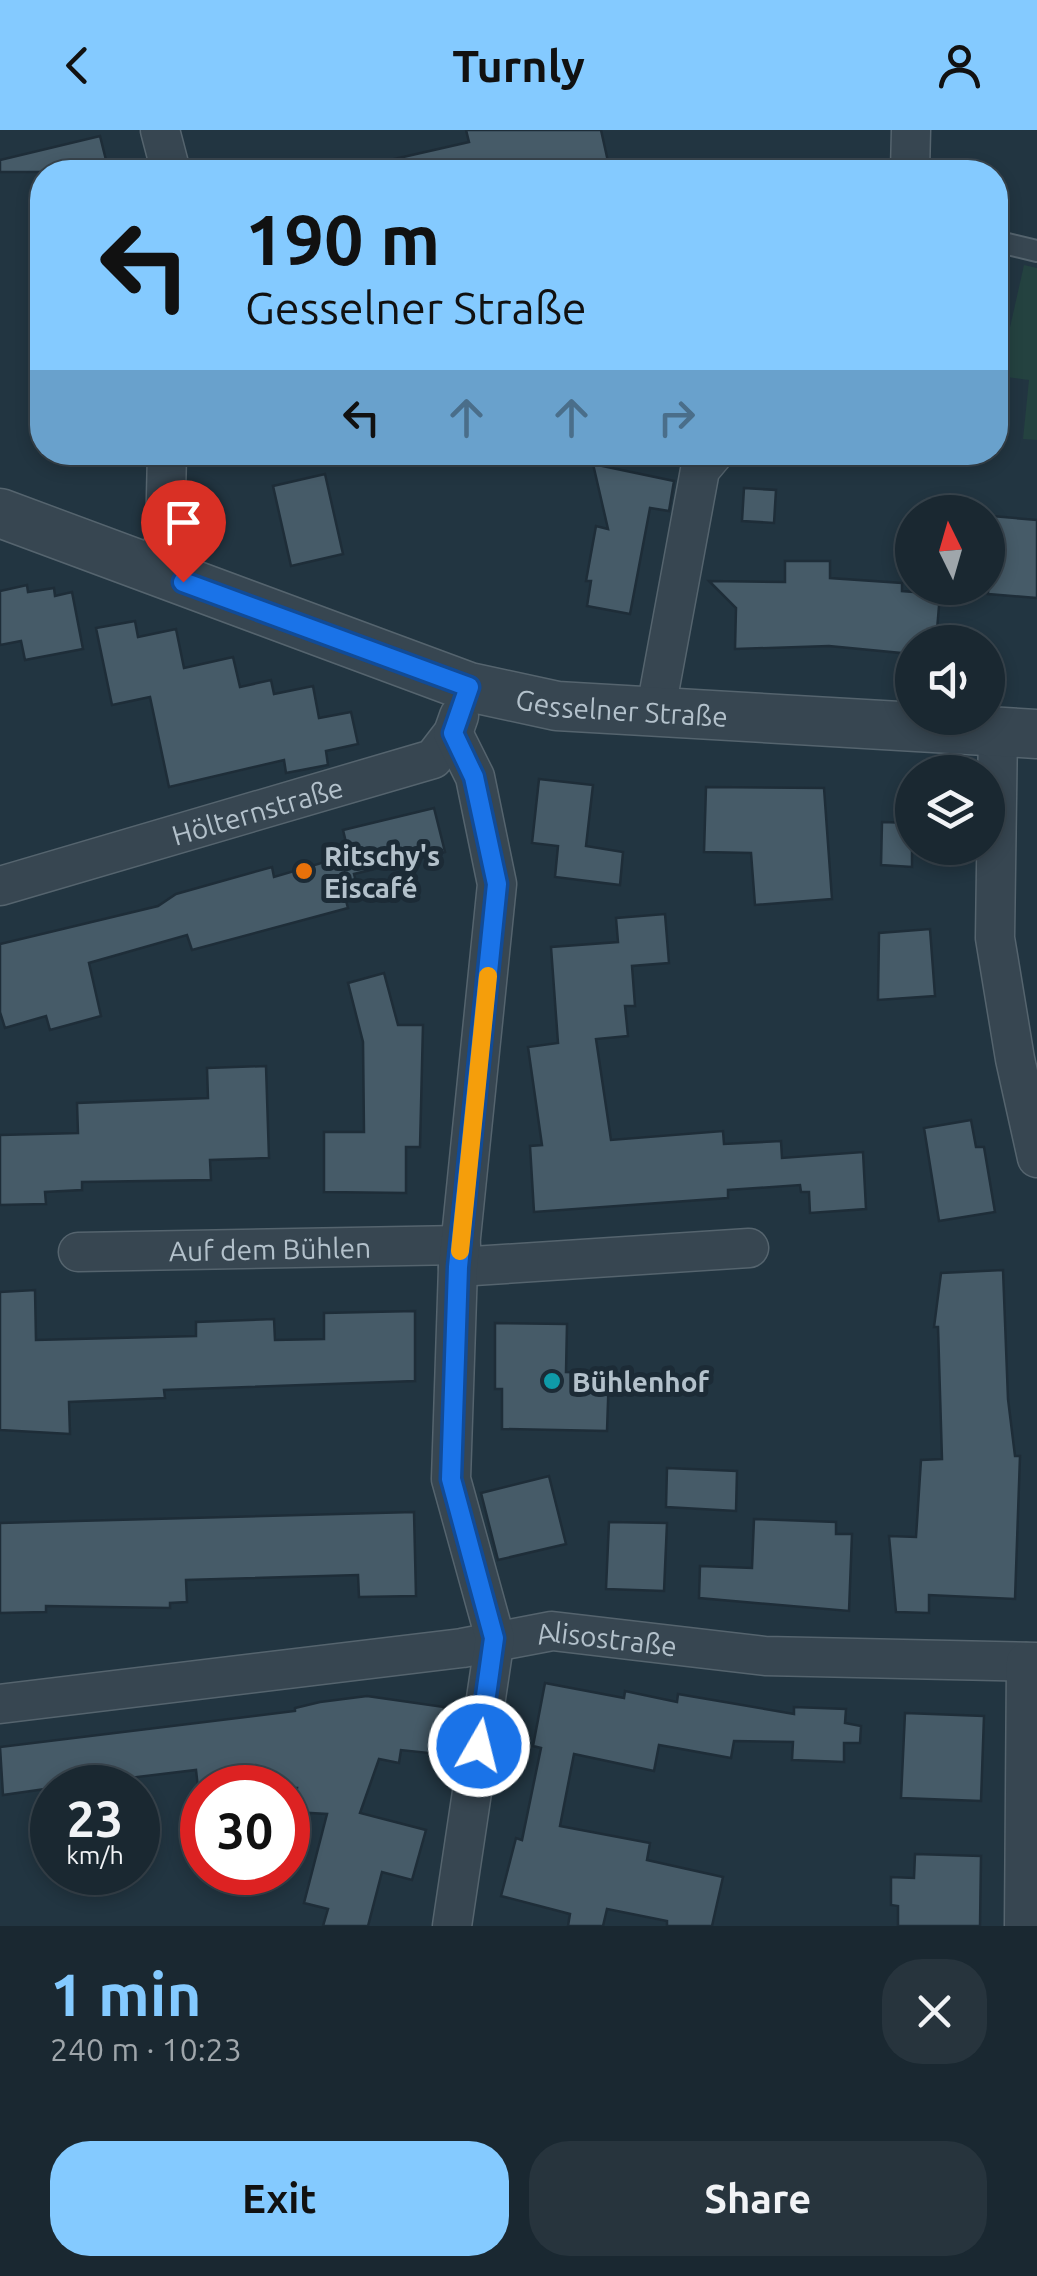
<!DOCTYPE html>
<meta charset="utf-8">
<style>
:root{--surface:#1a2831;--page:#27343d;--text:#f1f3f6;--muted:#9fa6ab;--line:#38444d;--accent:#84caff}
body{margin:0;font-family:Ubuntu,sans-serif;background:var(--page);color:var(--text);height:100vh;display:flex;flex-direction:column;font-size:38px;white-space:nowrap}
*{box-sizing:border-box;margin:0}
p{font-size:32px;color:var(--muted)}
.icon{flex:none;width:55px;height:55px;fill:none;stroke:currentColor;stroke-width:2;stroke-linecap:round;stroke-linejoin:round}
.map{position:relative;height:1796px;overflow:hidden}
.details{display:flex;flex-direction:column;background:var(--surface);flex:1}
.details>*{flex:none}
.banner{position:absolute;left:30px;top:30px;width:978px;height:305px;border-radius:40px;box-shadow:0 5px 15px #0003,0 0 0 2px var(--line);background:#84caff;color:#111;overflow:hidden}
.needle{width:65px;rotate:355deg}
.tools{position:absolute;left:895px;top:365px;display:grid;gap:20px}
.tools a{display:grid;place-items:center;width:110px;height:110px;border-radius:50%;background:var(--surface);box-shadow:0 5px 15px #0003,0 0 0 2px var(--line);font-size:50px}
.speed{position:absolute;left:30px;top:1635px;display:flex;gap:20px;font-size:50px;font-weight:700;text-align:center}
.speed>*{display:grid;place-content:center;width:130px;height:130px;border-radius:50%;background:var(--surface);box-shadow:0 5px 15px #0003,0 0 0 2px var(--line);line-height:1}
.speed small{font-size:25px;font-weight:400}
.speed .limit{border:15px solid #d22;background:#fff;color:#111}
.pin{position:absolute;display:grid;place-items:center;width:85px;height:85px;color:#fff;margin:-102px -42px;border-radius:50% 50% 50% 0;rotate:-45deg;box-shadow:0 0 10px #0007}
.pin .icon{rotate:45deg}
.me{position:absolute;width:110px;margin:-55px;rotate:8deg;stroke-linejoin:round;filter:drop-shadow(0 0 8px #0008)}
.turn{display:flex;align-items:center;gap:35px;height:210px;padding:0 50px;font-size:45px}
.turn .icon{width:130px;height:130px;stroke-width:2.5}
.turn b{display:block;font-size:70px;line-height:85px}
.lanes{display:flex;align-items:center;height:95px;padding:0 50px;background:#0003;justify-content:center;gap:50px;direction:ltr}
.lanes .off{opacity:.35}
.round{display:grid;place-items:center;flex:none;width:105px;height:105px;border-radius:40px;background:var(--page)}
.headline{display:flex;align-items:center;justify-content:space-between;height:170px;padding:0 50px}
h1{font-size:60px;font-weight:600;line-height:75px;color:var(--accent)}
.primary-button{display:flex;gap:20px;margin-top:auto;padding:20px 50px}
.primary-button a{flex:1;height:115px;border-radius:40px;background:var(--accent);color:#111;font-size:40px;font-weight:600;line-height:115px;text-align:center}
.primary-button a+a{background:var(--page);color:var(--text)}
header{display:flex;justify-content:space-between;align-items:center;height:130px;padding:0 50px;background:var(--accent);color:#111;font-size:45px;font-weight:600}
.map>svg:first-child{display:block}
.green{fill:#244240}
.building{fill:#465b68;stroke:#1e2d38;stroke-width:2.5}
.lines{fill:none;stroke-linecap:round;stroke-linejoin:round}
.service-casing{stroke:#55646e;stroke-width:24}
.minor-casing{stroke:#55646e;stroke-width:41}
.tertiary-casing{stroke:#55646e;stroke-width:51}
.service{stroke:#374651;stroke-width:20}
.minor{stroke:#374651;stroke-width:38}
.tertiary{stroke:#374651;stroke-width:48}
.route-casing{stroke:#114b97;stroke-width:25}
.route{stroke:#1a73e8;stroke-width:18}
.slow{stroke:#f59e0b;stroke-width:18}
.food-dot{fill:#e8710a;stroke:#1c2b36;stroke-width:4}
.culture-dot{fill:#0f9aa8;stroke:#1c2b36;stroke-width:4}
.labels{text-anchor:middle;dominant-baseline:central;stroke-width:10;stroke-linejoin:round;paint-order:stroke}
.street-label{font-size:28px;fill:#b3c1cb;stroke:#1c2b36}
.poi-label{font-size:28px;font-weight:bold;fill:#b3c1cb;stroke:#1c2b36;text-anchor:start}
</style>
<header><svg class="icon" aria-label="back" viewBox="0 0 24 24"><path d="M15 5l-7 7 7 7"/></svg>Turnly<svg class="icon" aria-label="person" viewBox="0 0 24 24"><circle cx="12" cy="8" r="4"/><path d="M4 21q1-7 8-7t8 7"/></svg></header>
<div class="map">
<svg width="1037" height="1796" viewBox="0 0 1037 1796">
<rect width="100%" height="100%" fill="#223541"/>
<path class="green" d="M1024,135L1037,138V310L1023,309L1029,250L999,246Z"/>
<g class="building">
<path d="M466,0H601L609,36L582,42H392L390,30L469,12Z"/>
<path d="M100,6L109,42H0V30Z"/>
<path d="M593,334L674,351L669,381L650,378L630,484L587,476L591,451H586L596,396L608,399Z"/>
<path d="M325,344L343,424L291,436L273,356Z"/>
<path d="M744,358L776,360L774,393L742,391Z"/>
<path d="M992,386L1037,390V468L988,464Z"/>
<path d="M785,431H830V448L902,453V461L940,464L936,512H912V524L829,516L735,519L736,478L709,451L785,452Z"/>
<path d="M27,455L28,462L54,458L55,466L72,462L83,519L25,530L21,511L0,515V461Z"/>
<path d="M135,491L138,507L176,499L184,538L233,527L240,557L271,550L274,564L313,556L319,588L351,582L358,614L326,621L328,635L286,643L284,630L169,657L150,567L112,575L96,498Z"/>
<path d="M539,649L593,655L586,716L623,722L620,755L555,747L558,716L532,713Z"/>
<path d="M706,657L824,658L832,769L755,775L751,723L704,722Z"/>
<path d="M434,678L445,722L354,744L359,764L345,767L348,778L192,820L187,805L89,833L101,886L50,900L46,886L5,898L0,882V814L158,776L176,764L272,737L274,747L349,725L343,700Z"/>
<path d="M882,692L912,693V737L881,735Z"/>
<path d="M665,784L669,833L632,836L635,876H625L628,906L596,909L611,1010L723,1001L724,1014L781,1011L782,1028L863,1022L866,1079L810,1083L809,1062H801L800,1055L728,1060V1068L534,1082L530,1016L542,1015L528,917L558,913L551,817L618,812L616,788Z"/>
<path d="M930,799L935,866L878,870L879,803Z"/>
<path d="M384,843L398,895H423L420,1017H406V1063L324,1062V1002H364L363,912L348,853Z"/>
<path d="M266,936L269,1028L210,1030L211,1050L82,1052V1060L45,1062L46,1074L0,1075V1005L78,1003L77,973L208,968L207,938Z"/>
<path d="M971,990L976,1017H984L995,1082L939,1091L924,998Z"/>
<path d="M1003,1140L1008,1269L1015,1326H1020L1015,1469L929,1465V1483L896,1482L889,1406L916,1407L921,1330L942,1329L938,1197H934L941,1143Z"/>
<path d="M35,1160L36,1210L196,1206V1192L274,1189L275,1210L324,1209V1183L415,1181V1251L164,1260L165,1268L69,1272L70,1304L0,1300V1162Z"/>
<path d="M495,1193L567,1194L566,1242L609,1243L607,1301L502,1299V1259H495Z"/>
<path d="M667,1338L737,1341L736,1381L666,1377Z"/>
<path d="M549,1346L566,1414L498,1430L481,1363Z"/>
<path d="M414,1382L416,1466L359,1467L358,1445L186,1450L187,1472L170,1473V1478L46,1476V1482L0,1483V1393Z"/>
<path d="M754,1389L836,1392V1404H852L849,1481L699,1468L700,1436L752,1438Z"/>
<path d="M609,1392L667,1393L664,1461L606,1459Z"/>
<path d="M545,1553L624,1568L625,1561L677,1572L678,1564L794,1584V1577L846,1579L845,1593L861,1596L860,1613H844V1632L792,1630L793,1612L734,1611L731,1628L659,1615L654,1641L574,1624L560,1696L650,1713L647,1730L723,1747L712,1796H667V1791L607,1779L603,1796H568L570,1784L501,1766L516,1708L522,1710L541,1618L533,1616Z"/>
<path d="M367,1566L444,1577L438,1624L401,1620L399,1633L379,1629L360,1683L426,1700L412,1750L382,1742L368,1796H323L328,1779L304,1773L327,1684L293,1682L297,1658H198L196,1640L112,1650L113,1658H52L3,1665L0,1617L295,1581V1578L320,1572Z"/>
<path d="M905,1583L984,1586L981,1671L901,1668Z"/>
<path d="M915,1724L981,1726L980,1796H898V1776L891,1775V1747L914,1748Z"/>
</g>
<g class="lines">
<defs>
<path id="service" d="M995,111L1037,121"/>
<g id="minor">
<path d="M160,0L171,42"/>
<path d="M910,42L911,0"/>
<path d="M153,441L165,410L167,322"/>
<path d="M655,584L700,340L715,322"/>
<path d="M998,599L995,808L1015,929L1037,1028"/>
<path id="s1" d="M0,756L433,629L453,603L459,586"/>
<path id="s2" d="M78,1122L461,1115"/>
<path d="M458,1137L749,1118"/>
<path id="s3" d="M0,1574L462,1518L552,1501L765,1526L1037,1532"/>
<path d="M452,1796L495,1508L451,1349L458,1137L497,754L475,647L453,603"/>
<path d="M1024,1796L1026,1532"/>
</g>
<g id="tertiary">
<path id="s4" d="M0,383L469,557L557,576L1037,604"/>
</g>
</defs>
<use href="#service" class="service-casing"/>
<use href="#minor" class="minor-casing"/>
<use href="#tertiary" class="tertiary-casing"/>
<use href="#service" class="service"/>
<use href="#minor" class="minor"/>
<use href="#tertiary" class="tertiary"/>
</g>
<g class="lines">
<defs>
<path id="route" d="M183,452L469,557L453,603L474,647L497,754L458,1137L451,1349L494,1508L479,1616"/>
</defs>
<use href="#route" class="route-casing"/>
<use href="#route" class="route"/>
<path class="slow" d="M460,1121L488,846"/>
</g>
<circle class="food-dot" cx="304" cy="741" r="10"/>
<circle class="culture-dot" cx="552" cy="1251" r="10"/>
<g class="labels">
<g class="street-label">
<text stroke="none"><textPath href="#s4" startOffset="655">Gesselner Straße</textPath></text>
<text stroke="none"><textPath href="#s1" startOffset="268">Hölternstraße</textPath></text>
<text stroke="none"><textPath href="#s2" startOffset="192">Auf dem Bühlen</textPath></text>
<text stroke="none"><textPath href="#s3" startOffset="612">Alisostraße</textPath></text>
</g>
<g class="poi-label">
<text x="324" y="725">Ritschy's<tspan x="324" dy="32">Eiscafé</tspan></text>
<text x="572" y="1251">Bühlenhof</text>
</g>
</g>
</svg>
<div class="tools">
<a><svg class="needle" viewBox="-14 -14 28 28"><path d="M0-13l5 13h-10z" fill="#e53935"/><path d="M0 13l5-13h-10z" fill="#9fa6ab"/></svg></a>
<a><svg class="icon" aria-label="sound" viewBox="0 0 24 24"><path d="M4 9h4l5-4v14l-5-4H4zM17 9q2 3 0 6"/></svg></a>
<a><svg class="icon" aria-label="layers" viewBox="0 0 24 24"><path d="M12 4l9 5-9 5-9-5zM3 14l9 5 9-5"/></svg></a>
</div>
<div class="speed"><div>23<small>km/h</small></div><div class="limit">30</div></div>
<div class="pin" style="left:183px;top:452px;background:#d93025"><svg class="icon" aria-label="arrive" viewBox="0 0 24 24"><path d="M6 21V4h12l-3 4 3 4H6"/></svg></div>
<svg class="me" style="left:479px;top:1616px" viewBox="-20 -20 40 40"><circle r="17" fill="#1a73e8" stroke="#fff" stroke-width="3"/><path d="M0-11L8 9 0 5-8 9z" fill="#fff"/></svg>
<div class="banner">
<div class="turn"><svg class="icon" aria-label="left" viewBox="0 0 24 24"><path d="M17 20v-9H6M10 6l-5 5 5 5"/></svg><div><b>190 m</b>Gesselner Straße</div></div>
<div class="lanes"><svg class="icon" aria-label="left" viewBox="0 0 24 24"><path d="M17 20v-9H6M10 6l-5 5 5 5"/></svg><svg class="icon off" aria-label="ahead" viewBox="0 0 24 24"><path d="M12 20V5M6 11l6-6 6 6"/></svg><svg class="icon off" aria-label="ahead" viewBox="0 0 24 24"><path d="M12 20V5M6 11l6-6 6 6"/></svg><svg class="icon off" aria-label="right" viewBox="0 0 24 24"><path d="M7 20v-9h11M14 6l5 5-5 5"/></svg></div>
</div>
</div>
<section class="details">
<div class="headline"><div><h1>1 min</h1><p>240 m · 10:23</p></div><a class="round"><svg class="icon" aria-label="close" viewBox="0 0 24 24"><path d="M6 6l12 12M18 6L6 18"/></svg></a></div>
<div class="primary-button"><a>Exit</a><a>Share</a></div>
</section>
